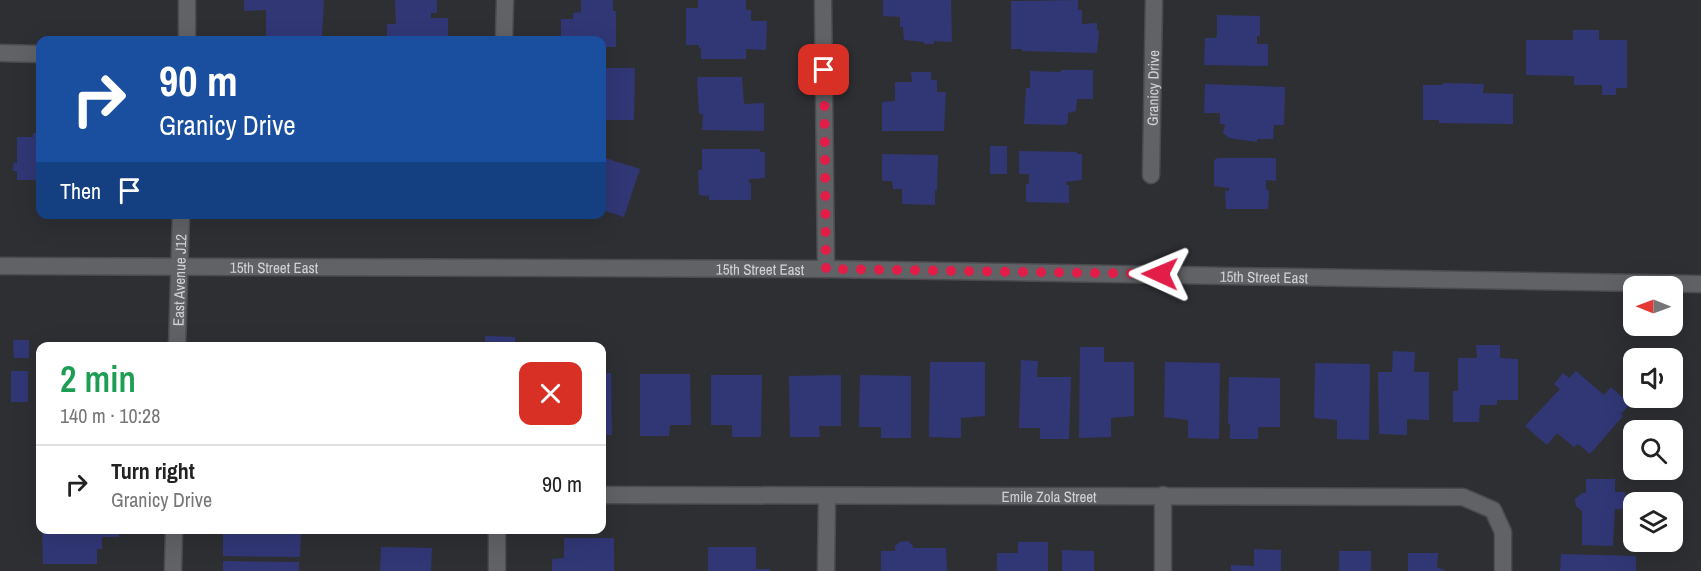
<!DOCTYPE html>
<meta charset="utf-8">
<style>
:root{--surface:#fff;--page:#f6f6f6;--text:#222;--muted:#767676;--line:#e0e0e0}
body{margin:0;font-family:"Archivo Narrow",sans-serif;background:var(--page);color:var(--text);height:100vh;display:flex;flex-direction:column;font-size:22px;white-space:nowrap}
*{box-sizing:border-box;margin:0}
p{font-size:20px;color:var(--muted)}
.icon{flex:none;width:33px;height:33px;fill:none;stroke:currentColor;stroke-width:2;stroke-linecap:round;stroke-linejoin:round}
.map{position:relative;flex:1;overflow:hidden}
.sheet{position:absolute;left:36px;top:342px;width:570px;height:192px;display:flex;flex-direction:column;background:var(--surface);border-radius:12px;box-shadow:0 6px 24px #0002}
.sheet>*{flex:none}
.banner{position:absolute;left:36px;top:36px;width:570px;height:183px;border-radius:12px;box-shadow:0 6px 24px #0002;background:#1a4fa0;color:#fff;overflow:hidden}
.needle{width:39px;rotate:271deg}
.tools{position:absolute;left:1623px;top:276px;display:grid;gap:12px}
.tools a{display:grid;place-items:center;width:60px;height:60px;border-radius:12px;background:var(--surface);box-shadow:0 6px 24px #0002;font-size:30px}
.pin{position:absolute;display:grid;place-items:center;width:51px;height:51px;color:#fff;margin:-26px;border-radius:12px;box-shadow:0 3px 9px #0006}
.me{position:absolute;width:66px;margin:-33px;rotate:271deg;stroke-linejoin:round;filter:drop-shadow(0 0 4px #0008)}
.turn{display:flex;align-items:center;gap:21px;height:126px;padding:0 24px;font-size:27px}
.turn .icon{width:78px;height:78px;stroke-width:2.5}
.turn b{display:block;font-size:42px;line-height:51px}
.then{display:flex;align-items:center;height:57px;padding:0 24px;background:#0003;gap:12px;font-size:22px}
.round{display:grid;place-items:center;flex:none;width:63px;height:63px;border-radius:12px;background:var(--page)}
.headline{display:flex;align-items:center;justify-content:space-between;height:102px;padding:0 24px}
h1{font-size:36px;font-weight:600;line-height:45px;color:#1e9e55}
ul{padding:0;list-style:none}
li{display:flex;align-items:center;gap:18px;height:78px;padding:0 24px;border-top:2px solid var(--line)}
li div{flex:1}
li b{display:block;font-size:22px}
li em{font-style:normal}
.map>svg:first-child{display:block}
.building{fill:#313775}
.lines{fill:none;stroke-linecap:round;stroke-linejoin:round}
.minor-casing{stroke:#4a4b4e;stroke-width:19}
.tertiary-casing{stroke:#4a4b4e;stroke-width:19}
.minor{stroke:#616266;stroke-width:16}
.tertiary{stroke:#616266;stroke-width:16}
.route{stroke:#e11d48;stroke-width:10;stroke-dasharray:0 18}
.labels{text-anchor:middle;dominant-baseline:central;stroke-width:5;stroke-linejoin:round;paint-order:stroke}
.street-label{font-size:15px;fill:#d0d1d3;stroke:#2e2f33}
</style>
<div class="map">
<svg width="1701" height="571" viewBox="0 0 1701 571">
<rect width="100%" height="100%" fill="#2e2f33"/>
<g class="building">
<path d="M244,0H324L322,36H266V10L244,11Z"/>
<path d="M395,0H437V13H431V18H448V40H387V24H396Z"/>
<path d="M581,0H613V11H616V47H602V40H561V19H573V13L581,12Z"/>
<path d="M698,0H746V10H751V21H767L766,50L746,49V59H701V48H699V45H686V8H698Z"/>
<path d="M883,0H951L952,42L934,41V44H924V42L904,40L903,27H900V17L883,16Z"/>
<path d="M1078,0V10H1082V24L1097,23V30L1099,31L1097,53L1022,51V49H1011V1Z"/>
<path d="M1217,15L1260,16V36H1257V44H1268V66L1204,65L1205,38H1216L1217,36Z"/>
<path d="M1573,30H1599V40H1627V88H1616V95H1602V85H1574V76L1526,75V40H1573Z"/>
<path d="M602,68H635L634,120H602Z"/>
<path d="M1061,70H1093V99H1077L1076,111L1068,113V122L1065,125L1024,124L1026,88H1030V71L1061,72Z"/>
<path d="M911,72H931V80H937V92H946L944,131H882V102L895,101V82H912Z"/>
<path d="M697,77H742L744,104L764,103V131L702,130L703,114H699Z"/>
<path d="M1443,83L1484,84L1483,93L1513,94V124L1439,123V120H1423V85H1443Z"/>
<path d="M1205,84L1285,87L1284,125H1274L1273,139H1257V142L1229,138L1223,133L1225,124H1220V113H1204Z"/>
<path d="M33,133H40V180H17V171H13L14,162L17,163V137H33Z"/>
<rect x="990" y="146" width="17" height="28"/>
<path d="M702,149H760V152H765V178L749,179V183H751V200H709V196L699,195L698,170H702Z"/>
<path d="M1019,151L1077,152V154H1082V180L1066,182V185H1069V203L1026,202V184H1029V174H1019Z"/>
<path d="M882,154L938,155L937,191L935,190V205L902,204V189H893L892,181H882Z"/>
<path d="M602,157L640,169L624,217L602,210Z"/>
<path d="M1218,158H1276V181L1266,180V190H1269L1268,209H1226L1225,191H1229V188L1214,186V160Z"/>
<path d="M485,336L515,337V346H485Z"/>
<path d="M13,340H29V358H14Z"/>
<path d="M1476,345H1500V358L1518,359V400H1497V405H1480L1479,422H1453V391H1458V358H1477Z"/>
<path d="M1080,347H1104V362H1134V416L1111,418V437L1079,438Z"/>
<path d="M1393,351L1415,352L1414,372H1429V420L1407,419V435L1379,434L1378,372H1392Z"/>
<path d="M1021,360L1038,361L1037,377H1071L1069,439H1040V428H1019Z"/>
<path d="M930,362H985V416L961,418V438L929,437Z"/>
<path d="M1165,362L1220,363L1219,439L1188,438V420L1164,417Z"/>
<path d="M1315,363L1370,364L1369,440L1337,439V420L1314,418Z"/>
<rect x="11" y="371" width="17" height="31"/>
<path d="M1576,371L1604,395L1611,387L1630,404L1621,414L1623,416L1590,454L1578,444L1574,447L1557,433L1547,445L1525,426L1560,389L1554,384L1563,373L1569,378Z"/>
<path d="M602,373H611L612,435H602Z"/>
<path d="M640,374H690L691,425H670L669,436H640Z"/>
<path d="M711,375H762L761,437H732V425H711Z"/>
<path d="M841,375V426H819L820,437H790L789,376Z"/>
<path d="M860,375L911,376V438H881V427H859Z"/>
<path d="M1229,377L1280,378V427H1258V439H1230V424H1228Z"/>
<path d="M1586,479H1615V492H1625V509H1615L1613,546L1582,545V511L1576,506L1575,499L1582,493H1586Z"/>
<path d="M42,530H119V537H102V549H97V564H43Z"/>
<path d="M223,530H301L300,557L223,556Z"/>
<path d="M564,538H614V571H552V559L564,558Z"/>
<path d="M908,541L913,546V548H946L947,571H881V551H895V546L900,542Z"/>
<path d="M1018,542H1048V571H997V553H1018Z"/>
<path d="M381,547L432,548L431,571H380Z"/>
<path d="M708,547H756V569H770V571H708Z"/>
<path d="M1254,549L1281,550V571H1231V565L1254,566Z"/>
<path d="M1062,550L1094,551V571H1062Z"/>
<rect x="1339" y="551" width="32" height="20"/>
<path d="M1408,553H1438L1437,567L1446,571H1408Z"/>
<path d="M1561,554L1636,556V571H1560Z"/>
<path d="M223,561L299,562V571H223Z"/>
</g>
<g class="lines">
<defs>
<g id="minor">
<path d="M823,0L826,269"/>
<path d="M187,40V0"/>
<path d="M504,40L505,0"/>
<path d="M0,53L40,54"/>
<path id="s1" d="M1151,175L1154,0"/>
<path id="s2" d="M177,346L181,214"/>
<path id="s3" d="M602,495L1463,497L1493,510L1503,532V571"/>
<path d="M1163,495V571"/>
<path d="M173,571L174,530"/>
<path d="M497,571V530"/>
<path d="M826,571L827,496"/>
</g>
<g id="tertiary">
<path id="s4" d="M0,266L826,269L1701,284"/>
</g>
</defs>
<use href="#minor" class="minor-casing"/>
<use href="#tertiary" class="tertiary-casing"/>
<use href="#minor" class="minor"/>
<use href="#tertiary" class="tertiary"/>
</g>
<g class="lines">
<path class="route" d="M824,70L826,269L1160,274"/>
</g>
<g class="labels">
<g class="street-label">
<text stroke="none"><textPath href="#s1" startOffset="87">Granicy Drive</textPath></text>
<text stroke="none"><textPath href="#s4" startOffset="274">15th Street East</textPath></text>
<text stroke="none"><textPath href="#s4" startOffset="760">15th Street East</textPath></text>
<text stroke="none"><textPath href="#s4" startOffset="1264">15th Street East</textPath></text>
<text stroke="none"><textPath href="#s2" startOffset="66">East Avenue J12</textPath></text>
<text stroke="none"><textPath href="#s3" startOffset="447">Emile Zola Street</textPath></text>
</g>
</g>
</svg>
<div class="tools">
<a><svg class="needle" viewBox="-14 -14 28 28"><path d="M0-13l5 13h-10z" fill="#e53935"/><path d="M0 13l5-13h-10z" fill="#767676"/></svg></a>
<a><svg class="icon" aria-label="sound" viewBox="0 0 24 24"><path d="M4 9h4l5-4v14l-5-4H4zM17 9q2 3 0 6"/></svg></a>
<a><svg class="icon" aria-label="search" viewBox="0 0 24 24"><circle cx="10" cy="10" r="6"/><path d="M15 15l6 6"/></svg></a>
<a><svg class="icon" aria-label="layers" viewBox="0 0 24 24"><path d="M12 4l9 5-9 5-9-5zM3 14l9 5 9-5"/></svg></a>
</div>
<div class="pin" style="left:824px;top:70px;background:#d93025"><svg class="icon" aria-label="arrive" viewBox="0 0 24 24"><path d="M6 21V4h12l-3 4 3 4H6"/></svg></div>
<svg class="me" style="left:1160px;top:274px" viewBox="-20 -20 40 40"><path d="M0-17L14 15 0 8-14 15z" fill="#e11d48" stroke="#fff" stroke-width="4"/></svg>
<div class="banner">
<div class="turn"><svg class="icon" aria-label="right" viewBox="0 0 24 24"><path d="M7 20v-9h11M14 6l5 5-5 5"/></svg><div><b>90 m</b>Granicy Drive</div></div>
<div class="then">Then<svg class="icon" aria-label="arrive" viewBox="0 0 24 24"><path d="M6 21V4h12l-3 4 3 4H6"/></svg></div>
</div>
<section class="sheet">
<div class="headline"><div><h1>2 min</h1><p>140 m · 10:28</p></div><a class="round" style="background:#d93025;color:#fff"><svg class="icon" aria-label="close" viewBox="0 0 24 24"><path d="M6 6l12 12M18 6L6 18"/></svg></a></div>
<ul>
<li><svg class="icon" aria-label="right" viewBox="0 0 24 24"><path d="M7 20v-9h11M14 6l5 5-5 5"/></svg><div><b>Turn right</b><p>Granicy Drive</p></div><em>90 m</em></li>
</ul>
</section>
</div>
